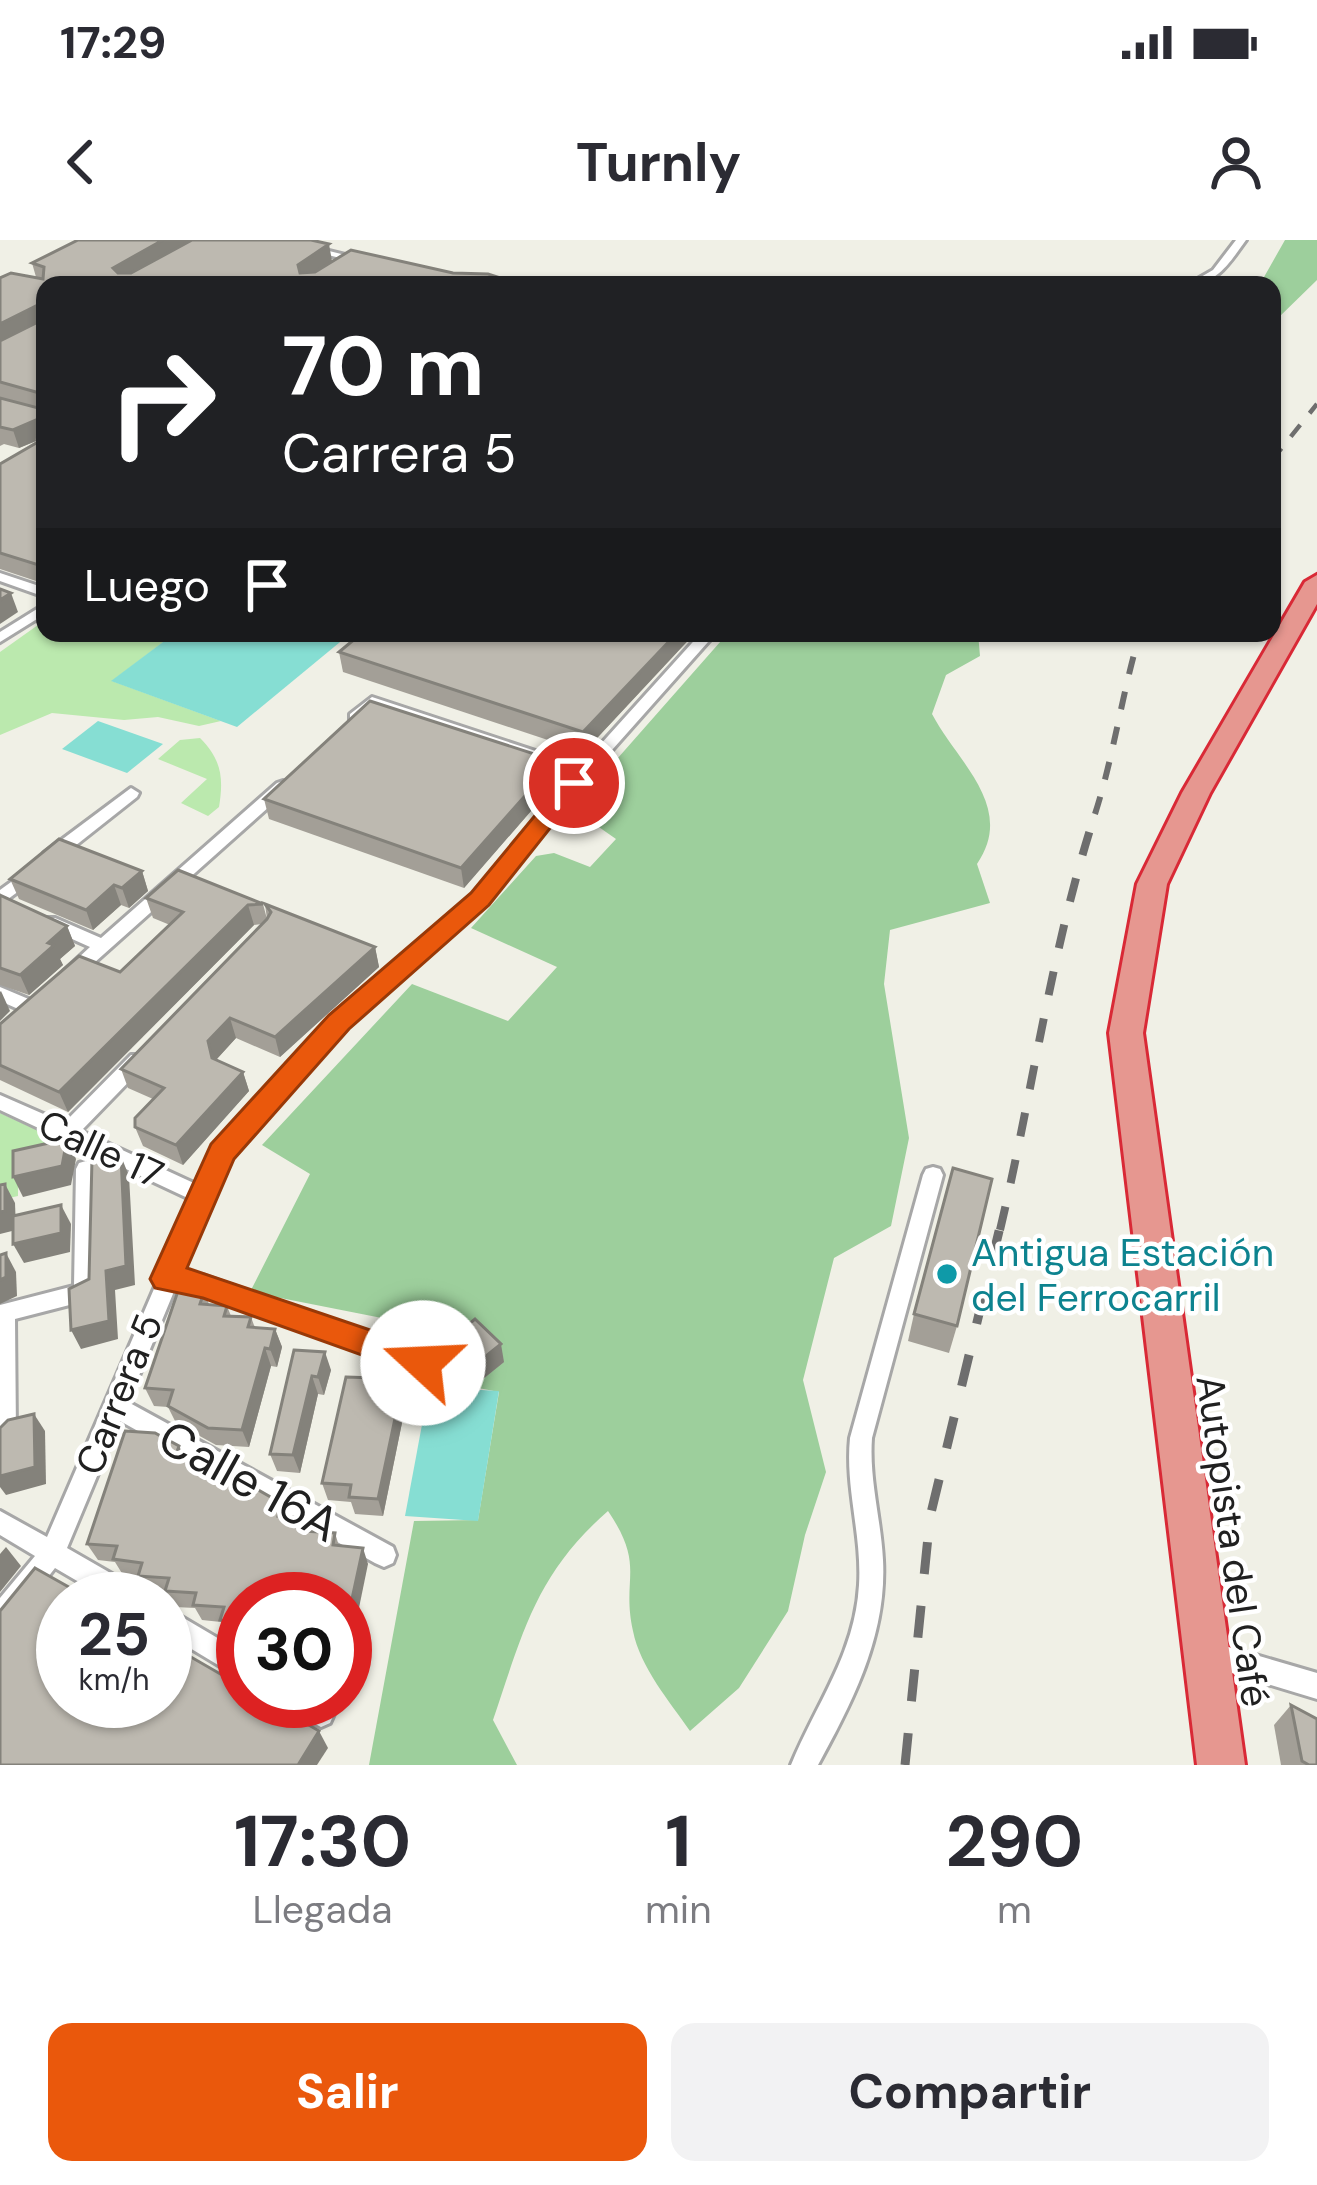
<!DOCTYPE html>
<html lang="es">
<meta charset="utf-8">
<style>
:root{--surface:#fff;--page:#f2f2f3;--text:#2b2b33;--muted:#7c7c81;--accent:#ea580c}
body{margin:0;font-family:"DM Sans",sans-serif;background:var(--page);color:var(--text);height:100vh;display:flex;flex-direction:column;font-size:45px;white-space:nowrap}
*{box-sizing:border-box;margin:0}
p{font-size:39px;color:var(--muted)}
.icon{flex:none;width:66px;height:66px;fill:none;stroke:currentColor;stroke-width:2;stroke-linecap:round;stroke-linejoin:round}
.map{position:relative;height:1525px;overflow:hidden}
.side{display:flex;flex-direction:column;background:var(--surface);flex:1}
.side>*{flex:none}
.guide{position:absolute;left:36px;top:36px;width:1245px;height:366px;border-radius:24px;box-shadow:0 3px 9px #0004;background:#202124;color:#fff;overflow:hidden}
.speed{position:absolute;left:36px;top:1332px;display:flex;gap:24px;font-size:60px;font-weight:700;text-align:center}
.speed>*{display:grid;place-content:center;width:156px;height:156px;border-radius:50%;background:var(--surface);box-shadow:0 3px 9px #0004;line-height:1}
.speed small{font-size:30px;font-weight:400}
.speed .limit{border:18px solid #d22;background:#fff;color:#111}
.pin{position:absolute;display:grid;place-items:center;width:102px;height:102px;color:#fff;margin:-51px;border:6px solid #fff;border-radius:50%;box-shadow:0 3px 12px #0007}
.me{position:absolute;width:132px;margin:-66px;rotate:290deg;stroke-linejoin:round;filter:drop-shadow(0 0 9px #0008)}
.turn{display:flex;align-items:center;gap:42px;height:252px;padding:0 48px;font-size:54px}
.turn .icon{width:156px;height:156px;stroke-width:2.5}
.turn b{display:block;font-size:84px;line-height:102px}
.then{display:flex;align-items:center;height:114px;padding:0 48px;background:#0003;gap:24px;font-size:45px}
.eta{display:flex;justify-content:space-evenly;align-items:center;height:204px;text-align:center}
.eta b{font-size:72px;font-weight:700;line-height:84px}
.button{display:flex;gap:24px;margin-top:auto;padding:24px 48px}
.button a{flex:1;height:138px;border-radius:24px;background:var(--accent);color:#fff;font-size:48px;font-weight:700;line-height:138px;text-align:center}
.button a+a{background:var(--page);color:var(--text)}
.status{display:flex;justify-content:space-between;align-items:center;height:84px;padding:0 60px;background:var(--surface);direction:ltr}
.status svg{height:33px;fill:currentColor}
header{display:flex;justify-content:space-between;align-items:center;height:156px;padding:0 48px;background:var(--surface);font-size:54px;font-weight:700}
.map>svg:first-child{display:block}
.grass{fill:#bbe9ae}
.forest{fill:#9dcf9c}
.pitch{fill:#86ded3}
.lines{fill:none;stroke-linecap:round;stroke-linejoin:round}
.street-casing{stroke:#a7a7a7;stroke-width:6}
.highway-casing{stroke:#d92936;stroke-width:6}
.street{fill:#fff;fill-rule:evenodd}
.highway{fill:#e69790;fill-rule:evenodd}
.rail-far3{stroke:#6e6e6e;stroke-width:4.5;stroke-dasharray:15 15;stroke-linecap:butt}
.rail-far2{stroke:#6e6e6e;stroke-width:6;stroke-dasharray:18 18;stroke-linecap:butt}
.rail-far1{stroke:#6e6e6e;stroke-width:8;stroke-dasharray:24 24;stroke-linecap:butt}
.rail{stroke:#6e6e6e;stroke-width:9;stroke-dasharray:32 32;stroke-linecap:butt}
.wall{fill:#a39f97}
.shaded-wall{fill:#84827b}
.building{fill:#bdb9b0;stroke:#84827b;stroke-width:3}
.route{fill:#ea580c;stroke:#983908;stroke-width:3}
.culture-dot{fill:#0f9aa8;stroke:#fff;stroke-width:4.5}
.labels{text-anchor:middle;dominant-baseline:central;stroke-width:9;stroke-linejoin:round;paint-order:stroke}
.street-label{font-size:39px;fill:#202020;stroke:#fff}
.culture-label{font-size:39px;fill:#0d838f;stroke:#fff;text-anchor:start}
.near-street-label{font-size:48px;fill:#202020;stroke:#fff}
</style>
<div class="status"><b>17:29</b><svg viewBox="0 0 49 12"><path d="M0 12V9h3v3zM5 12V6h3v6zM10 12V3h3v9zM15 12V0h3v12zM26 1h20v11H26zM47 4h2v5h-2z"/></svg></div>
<header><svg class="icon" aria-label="back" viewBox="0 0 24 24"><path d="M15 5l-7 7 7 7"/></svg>Turnly<svg class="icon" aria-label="person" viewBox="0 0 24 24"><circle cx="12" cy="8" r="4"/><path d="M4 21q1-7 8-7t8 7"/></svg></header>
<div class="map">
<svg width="1317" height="1525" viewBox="0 0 1317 1525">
<rect width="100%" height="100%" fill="#f0f0e6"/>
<g class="grass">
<path d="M45,380V393L170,397L112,441L221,481L199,486L158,477L124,480L52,473L0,495V412Z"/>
<path d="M200,498C221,519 224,537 219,567L208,576L181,563L207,539L158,519L180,500Z"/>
<path d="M0,873L83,911L18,924V956L0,960Z"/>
</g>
<g class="forest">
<path d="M1285,0H1317V40L1276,80L1272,119V45H1252L1264,37Z"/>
<path d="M728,393H978L980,416L946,435L932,474C958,523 1016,567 977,624L990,663L890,690L884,744L909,898L891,986L834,1018L803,1140L826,1232L805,1295L788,1371L739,1448L690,1491C670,1462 640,1427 633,1391C621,1337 646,1327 608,1271C536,1334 523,1392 493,1480L517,1525H369L414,1281L478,1280L499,1152L473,1147L478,1097L250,1052L310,934L262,905L412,744L508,781L557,727L471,688L536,616L554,613L590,627L616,599L573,569Z"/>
</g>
<g class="pitch">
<path d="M175,393H351L237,487L111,441Z"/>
<path d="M98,481L163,504L127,533L62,509Z"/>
<path d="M429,1147L499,1151L478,1281L405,1276Z"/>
</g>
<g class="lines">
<defs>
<g id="street">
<path d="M266,0H284L370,21L365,24Z"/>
<path d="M1236,0H1246C1230,22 1217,45 1187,45L1213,30Z"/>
<path d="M0,333L45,348V357L0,341Z"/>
<path d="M45,364V374L0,402V392Z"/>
<path d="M701,393H716L580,546L486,663L345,787L230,917L182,1032L203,1035L431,1116L434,1123L431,1130L423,1133L203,1053L175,1049L128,1162L393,1307L396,1315L393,1323L384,1327L375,1323L120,1181L67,1308L140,1350L143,1359H108L55,1328L9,1387L0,1390V1358L35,1316L0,1295V1271L47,1297L157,1042L155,1039L192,960L0,870V855L64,883L131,815H145L147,820L145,825L81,891L198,945L215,907L333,777L474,655L574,534L374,467L360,480H350V474L372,457L581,526Z"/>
<path d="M283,541L289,543L291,546L289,549L76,739H64L61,735L64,731L90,707L43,686L40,682L43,678H55L101,698L277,543Z"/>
<path d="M131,548L139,553L137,557L56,621H44L42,617L44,613Z"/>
<path d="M29,629L37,635L35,639L0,665V650Z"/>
<path d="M0,747L38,763L41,768L38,773L32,775L0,761Z"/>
<path d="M86,921L93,923L96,929V1052L92,1058L85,1061L15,1079L16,1195L13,1202L5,1206L0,1204V1065L74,1046L76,929L79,923Z"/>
<path d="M933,927L940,929L943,935L872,1198C869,1240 881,1279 883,1320C887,1395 853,1461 818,1525H791C816,1464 855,1414 859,1345C862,1295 845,1248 850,1198L923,935L926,929Z"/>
<path d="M165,1367L243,1413V1440L165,1393Z"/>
<path d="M1208,1401L1317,1433V1459L1199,1423L1195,1414L1199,1405Z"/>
<path d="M285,1461C303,1461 326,1455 334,1474L330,1483L321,1487L289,1470Z"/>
</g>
<path id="highway" d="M1317,335V364L1210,553L1167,644L1143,793L1245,1525H1197L1109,793L1137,644L1182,553L1305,342Z"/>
</defs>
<use href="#street" class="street-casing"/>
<use href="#highway" class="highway-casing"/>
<use href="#street" class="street"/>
<use href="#highway" class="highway"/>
<path class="rail-far3" d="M1272,220L1317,164"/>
<path class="rail-far2" d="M1095,574C1114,515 1122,453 1140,393"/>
<path class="rail-far1" d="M1000,990C1033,851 1051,708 1096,571"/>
<path class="rail" d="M905,1525L930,1277L1000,987"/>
</g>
<g class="wall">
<path d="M332,21L315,32L453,33L45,45V344L0,329V224L37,203L36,201L19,208L4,204L0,206V38L36,37L32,23Z"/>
<path d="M362,393H695L584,512L343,432L339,412Z"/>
<path d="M556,521L557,541L464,648L269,579L264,559Z"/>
<path d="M142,631L148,651L129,668L121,665L93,690L19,659L10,639Z"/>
<path d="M0,655L67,686L75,706L60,719L63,725L29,755L0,745Z"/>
<path d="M146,658L263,664L267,679L265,664L375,707L379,727L280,817L236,798L216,820L243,832L249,851L183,925L143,906L135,887L153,859L128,848L121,829L262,684L254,685L68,872L0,840V784L120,732L170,685L153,678Z"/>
<path d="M204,1052L209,1064L227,1066L231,1076L251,1077L255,1088L275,1089L282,1107L277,1127L271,1126L249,1207L216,1205L176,1183L168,1167L154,1166L145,1148Z"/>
<path d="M914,1074L957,1086L949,1113L908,1101Z"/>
<path d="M440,1108L504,1122L473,1147L464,1146L444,1126Z"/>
<path d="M294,1110L331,1130L324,1155L318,1154L300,1233L277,1231L270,1214Z"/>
<path d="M375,1138L378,1149L401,1150L405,1168L383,1276L355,1274L351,1262L328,1260L322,1243Z"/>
<path d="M179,1206L186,1221L203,1222L209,1234L234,1246L281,1263L287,1276L313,1291L335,1293L339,1306L368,1324L243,1359V1397L229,1396L221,1382L202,1380L195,1368L175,1367L167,1353L148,1352L139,1337L123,1335L115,1322L98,1320L87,1304Z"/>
<path d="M1291,1465L1317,1525H1281L1274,1485Z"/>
</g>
<g class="shaded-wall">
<path d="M163,0H195L118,44L113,28Z"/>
<path d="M329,4L332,21L301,41L298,25Z"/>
<path d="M38,65L43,82L0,104V84Z"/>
<path d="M43,177L45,184L41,198L35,197L36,201L19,208L13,190Z"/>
<path d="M11,353L18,372L0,384V360Z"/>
<path d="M677,393H695L584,512L583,492Z"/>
<path d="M556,521L557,541L464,648L461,628Z"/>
<path d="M142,631L148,651L129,668L122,648Z"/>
<path d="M114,645L121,665L93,690L86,670Z"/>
<path d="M248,665L254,685L68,872L59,852Z"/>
<path d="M67,686L75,706L60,719L63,725L29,755L20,735L48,703Z"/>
<path d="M375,707L379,727L280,817L275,797Z"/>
<path d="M1,751L10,771L0,781V752Z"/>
<path d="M230,778L236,798L215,821L219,838L208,801Z"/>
<path d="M243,832L249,851L183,925L176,905Z"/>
<path d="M67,899L76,919L71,945L23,957L13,937Z"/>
<path d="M121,916L129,936L135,1045L115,1050L118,1099L81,1109L71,1090L106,1031Z"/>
<path d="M5,944L15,963L16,990L0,994V972Z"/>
<path d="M61,965L71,984L70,1012L24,1023L13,1004Z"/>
<path d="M6,1013L16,1032L17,1056L0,1064V1040Z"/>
<path d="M275,1089L282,1107L277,1127L270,1109Z"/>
<path d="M501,1104L504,1122L473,1147L470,1129Z"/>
<path d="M265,1108L271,1126L249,1207L242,1190Z"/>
<path d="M325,1112L331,1130L324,1155L318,1137Z"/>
<path d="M312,1136L318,1154L300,1233L293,1215Z"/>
<path d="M401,1150L405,1168L383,1276L378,1259Z"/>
<path d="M34,1174L45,1191L46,1244L6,1255L0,1247V1236Z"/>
<path d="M179,1206L187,1223L174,1220Z"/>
<path d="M6,1307L21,1326L0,1352V1314Z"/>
<path d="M363,1308L368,1324L345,1436V1391Z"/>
<path d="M319,1491L328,1508L317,1525H298Z"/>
</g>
<g class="building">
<path d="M78,0H163L113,28L118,33H131L192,0H311L329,4L298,25L300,33L315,32L351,10L453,33L488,34L522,45H45V327L0,313V224L43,199L35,197L44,189L43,177L13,190L0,187V158L38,168L44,164L43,154L0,142V101L42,80L45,69L38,65L0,84V38L11,33L43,39L44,27L32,23Z"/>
<path d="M0,349L11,353L0,360Z"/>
<path d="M362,393H677L583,492L339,412Z"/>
<path d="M370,461L556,521L461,628L264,559Z"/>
<path d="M59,599L142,631L122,648L114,645L86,670L10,639Z"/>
<path d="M178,630L263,664L248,665L59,852L0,825V784L79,716L120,732L183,672L146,658Z"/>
<path d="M0,655L67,686L48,703L54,705L20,735L0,728Z"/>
<path d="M265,664L375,707L275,797L230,778L208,801L212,818L243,832L176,905L135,887V878L164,848L121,829L267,679L271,672Z"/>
<path d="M67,899L62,926L13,937V911Z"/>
<path d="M116,914L121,916L126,1026L106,1031L109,1081L71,1090L69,1049L89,1039L92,919Z"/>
<path d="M953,928L992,939L957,1086L914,1074Z"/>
<path d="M5,944V971L0,972V945Z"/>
<path d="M61,965V993L13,1004V976Z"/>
<path d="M6,1013V1037L0,1040V1015Z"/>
<path d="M178,1051L204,1052L200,1064L227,1066L224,1076L251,1077L248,1087L275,1089L270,1109L265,1108L242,1190L208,1188L168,1166L173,1150L145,1148Z"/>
<path d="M475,1079L501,1104L470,1129L460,1128L440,1108Z"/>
<path d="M294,1110L325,1112L318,1137L312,1136L293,1215L270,1214Z"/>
<path d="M346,1137L375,1138L373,1149L401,1150L378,1259L349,1257L351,1245L322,1243Z"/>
<path d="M34,1174L35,1227L0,1236V1188L8,1180Z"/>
<path d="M125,1191L155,1193L179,1206L174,1220L203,1222L200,1234L229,1235L226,1246L253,1247L281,1263L278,1276L308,1278L305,1291L335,1293L333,1305L363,1308L345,1391V1359H243V1382L220,1380L224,1367L193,1365L196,1353L165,1351L169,1338L138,1336L142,1323L113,1319L117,1306L87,1304Z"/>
<path d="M35,1328L90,1359H63V1461H165V1402L243,1447V1461H268L319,1491L298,1525H0V1371Z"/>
<path d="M1291,1465L1317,1479V1525H1309L1302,1521Z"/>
</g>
<path class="route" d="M574,536L586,543L489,665L349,789L234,919L187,1028L435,1112L440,1123L435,1133L423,1137L203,1058L155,1048L150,1039L211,904L329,775L471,653L566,538Z"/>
<circle class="culture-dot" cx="947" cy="1034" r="12"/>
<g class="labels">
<g class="street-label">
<text transform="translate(101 909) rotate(25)">Calle 17</text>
<text transform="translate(119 1154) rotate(-68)">Carrera 5</text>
<text transform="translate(1233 1301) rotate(82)">Autopista del Café</text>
</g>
<g class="culture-label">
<text x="971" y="1012">Antigua Estación<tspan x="971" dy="45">del Ferrocarril</tspan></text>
</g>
<g class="near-street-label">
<text transform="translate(249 1241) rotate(29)">Calle 16A</text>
</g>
</g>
</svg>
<div class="speed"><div>25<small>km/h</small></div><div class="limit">30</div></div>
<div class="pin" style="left:574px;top:543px;background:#d93025"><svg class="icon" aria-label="arrive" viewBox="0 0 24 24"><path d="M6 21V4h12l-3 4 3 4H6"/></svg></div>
<svg class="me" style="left:423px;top:1123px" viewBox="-20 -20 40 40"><circle r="19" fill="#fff"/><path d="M0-13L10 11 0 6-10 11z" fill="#ea580c"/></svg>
<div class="guide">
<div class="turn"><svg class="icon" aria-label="right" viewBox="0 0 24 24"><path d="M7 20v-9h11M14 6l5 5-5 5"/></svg><div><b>70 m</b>Carrera 5</div></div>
<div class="then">Luego<svg class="icon" aria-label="arrive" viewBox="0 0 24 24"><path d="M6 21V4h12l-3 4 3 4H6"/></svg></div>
</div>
</div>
<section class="side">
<div class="eta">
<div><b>17:30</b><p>Llegada</p></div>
<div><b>1</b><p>min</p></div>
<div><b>290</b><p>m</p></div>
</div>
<div class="button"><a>Salir</a><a>Compartir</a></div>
</section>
